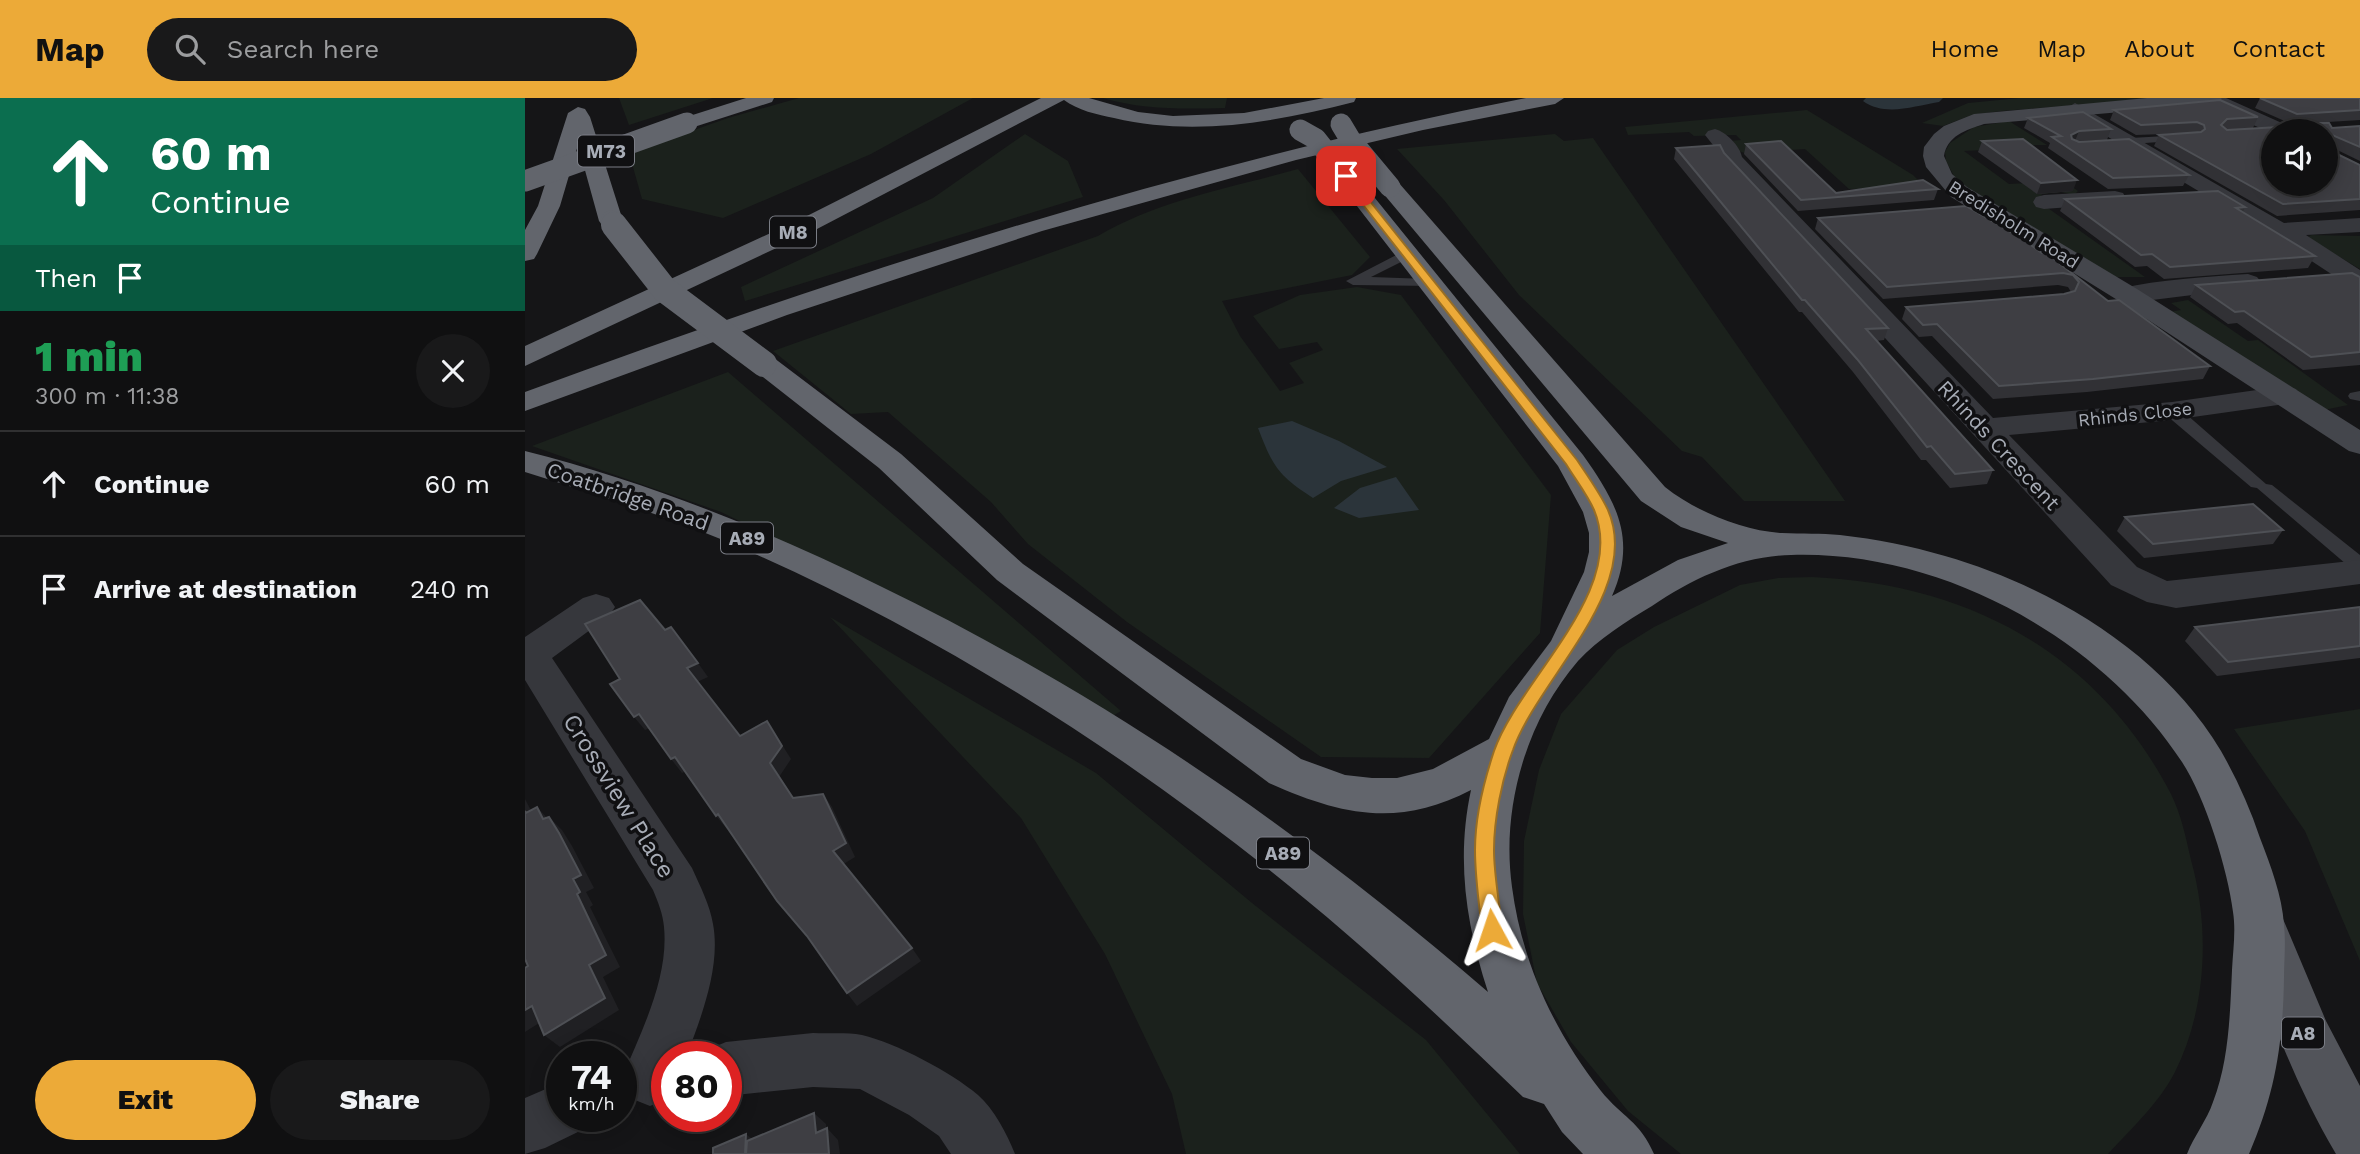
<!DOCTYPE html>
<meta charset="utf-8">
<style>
:root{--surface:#101011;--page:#19191a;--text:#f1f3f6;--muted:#9c9d9f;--line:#303031;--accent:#ecaa38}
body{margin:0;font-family:"Work Sans",sans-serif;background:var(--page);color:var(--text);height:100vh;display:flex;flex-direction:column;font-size:26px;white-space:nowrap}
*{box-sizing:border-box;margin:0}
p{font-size:23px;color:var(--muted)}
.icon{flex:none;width:38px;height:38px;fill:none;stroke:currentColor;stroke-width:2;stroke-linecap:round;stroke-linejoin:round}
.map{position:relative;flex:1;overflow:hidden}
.details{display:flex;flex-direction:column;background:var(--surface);width:525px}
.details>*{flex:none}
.hud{background:#0b6e4f;color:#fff;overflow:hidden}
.controls{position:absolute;left:1736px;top:21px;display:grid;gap:14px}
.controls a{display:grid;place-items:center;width:77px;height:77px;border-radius:50%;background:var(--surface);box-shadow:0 4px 18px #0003,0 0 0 2px var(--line);font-size:35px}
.speed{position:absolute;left:21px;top:943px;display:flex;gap:14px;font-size:35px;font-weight:700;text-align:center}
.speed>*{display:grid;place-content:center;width:91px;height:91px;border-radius:50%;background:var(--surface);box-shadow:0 4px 18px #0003,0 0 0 2px var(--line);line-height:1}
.speed small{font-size:18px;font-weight:400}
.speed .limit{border:10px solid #d22;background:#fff;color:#111}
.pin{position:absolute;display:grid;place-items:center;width:60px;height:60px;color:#fff;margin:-30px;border-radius:14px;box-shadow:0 4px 10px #0006}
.me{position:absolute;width:77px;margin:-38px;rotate:355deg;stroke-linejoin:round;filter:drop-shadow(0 0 5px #0008)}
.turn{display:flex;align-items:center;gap:24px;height:147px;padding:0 35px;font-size:32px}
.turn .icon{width:91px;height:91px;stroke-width:2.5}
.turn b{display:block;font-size:49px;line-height:60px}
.then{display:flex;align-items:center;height:66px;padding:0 35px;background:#0003;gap:14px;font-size:26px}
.round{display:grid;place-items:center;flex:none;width:74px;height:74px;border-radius:37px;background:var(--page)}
.head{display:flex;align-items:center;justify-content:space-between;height:119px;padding:0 35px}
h1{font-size:42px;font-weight:800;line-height:52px;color:#1e9e55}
.cta{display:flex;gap:14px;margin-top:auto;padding:14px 35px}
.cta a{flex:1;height:80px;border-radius:42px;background:var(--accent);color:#111;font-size:28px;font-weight:800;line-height:80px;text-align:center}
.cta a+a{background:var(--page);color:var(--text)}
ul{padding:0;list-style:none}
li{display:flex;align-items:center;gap:21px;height:105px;padding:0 35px;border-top:2px solid var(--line)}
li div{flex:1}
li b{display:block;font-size:26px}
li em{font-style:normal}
header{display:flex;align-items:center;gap:42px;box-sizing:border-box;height:98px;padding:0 35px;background:var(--accent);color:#111}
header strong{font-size:33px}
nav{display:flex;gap:38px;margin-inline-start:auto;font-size:24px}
.search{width:490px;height:63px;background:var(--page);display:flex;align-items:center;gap:18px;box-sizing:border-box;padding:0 24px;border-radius:38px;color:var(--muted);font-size:26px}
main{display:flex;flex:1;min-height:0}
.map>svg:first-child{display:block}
.green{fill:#1b211c}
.water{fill:#2b343a}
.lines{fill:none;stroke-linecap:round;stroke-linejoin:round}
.lane{fill:#36373c;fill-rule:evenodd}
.street{fill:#36373c;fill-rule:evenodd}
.secondary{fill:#44464c;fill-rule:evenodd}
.primary{fill:#52545a;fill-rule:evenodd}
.highway{fill:#62656c;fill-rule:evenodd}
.highway-bridge-far1{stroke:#62656c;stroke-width:21}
.highway-bridge{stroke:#62656c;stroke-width:26}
.wall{fill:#313135}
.shaded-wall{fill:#202023}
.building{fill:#3e3e43;stroke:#4e5055;stroke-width:2;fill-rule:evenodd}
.route{fill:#ecaa38;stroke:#996e24;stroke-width:2}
.labels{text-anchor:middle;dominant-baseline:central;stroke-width:7;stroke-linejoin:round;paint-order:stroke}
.far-street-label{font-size:18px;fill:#a7acb6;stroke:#101012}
.shield{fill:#101012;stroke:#7a7d85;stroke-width:2}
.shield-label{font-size:19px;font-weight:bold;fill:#a7acb6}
.street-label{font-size:21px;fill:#a7acb6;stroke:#101012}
.near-street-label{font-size:24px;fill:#a7acb6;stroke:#101012}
</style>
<header>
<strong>Map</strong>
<div class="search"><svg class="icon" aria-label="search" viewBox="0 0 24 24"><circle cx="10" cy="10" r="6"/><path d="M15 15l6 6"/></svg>Search here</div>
<nav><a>Home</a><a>Map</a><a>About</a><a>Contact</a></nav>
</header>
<main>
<section class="details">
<div class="hud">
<div class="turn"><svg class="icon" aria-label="ahead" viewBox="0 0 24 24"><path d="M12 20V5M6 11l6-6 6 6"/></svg><div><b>60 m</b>Continue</div></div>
<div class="then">Then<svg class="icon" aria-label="arrive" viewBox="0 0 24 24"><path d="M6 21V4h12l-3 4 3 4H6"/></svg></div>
</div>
<div class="head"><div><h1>1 min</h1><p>300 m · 11:38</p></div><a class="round"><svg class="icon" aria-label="close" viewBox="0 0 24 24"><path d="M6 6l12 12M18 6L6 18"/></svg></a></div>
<ul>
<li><svg class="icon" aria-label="ahead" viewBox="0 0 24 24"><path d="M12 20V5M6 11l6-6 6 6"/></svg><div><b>Continue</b></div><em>60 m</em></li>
<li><svg class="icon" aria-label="arrive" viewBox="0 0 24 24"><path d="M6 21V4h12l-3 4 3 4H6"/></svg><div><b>Arrive at destination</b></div><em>240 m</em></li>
</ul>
<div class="cta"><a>Exit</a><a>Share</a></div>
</section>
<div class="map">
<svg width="1835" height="1056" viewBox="0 0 1835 1056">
<rect width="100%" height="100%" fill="#151517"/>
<g class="green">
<path d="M94,0H188L104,27Z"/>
<path d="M274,0H448L346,56L198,120L117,101L104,55L203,20Z"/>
<path d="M578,0H702L700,10C657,11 619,12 578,0Z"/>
<path d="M1495,0H1644L1476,13L1447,17L1418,28L1397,25L1443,5Z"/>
<path d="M1282,12L1388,77L1400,89L1324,91L1280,51L1220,55L1213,53L1203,43L1216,42L1211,37L1169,38L1164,34L1103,37L1100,29Z"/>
<path d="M1484,23L1522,47H1494L1497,50L1439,53L1484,86L1539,83L1553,93L1549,97L1536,94L1517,96L1513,103L1620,179H1588L1463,105L1431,82L1421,63L1420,54L1425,45L1449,29Z"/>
<path d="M500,36L543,63L558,99L220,203L216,189L408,100Z"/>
<path d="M1030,36L1039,43L1068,40L1320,403H1219L1177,359L1157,353L994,197L919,102L872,51Z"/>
<path d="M773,71L845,159L827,177L697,203L715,238L755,293L779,285L764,265L798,252L792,244L754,251L728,218L775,197L832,189L876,197L1026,397L1015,535L904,660L796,659L602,524L503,446L466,404L363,314L326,316L248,253L573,138C634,102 705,90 773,71Z"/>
<path d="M1787,137L1835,138V171L1786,142L1784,138Z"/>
<path d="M1663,202L1723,243L1733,242L1823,307L1799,312L1644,214L1656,212L1646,205Z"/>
<path d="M203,274L596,613L581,622L446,536L196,414L7,348Z"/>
<path d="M1287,479C1443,486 1572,554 1646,696C1656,716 1661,740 1666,762C1685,830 1682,910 1650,974C1634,1005 1606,1031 1583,1056H1156L1103,1013L1046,944L1012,885L998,816L999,743L1014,672L1036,616L1092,552L1129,529L1215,487L1253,480Z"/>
<path d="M305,519L571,675L727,805L901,942L995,1056H661L647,996L580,856L496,720Z"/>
<path d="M1835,611V863L1780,733L1709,631Z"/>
</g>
<g class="water">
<path d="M1341,0H1418L1414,4C1389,8 1360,19 1338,3Z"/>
<path d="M767,323L814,343L862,369L816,383L788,400C753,377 748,369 733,330Z"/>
<path d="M871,379L894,412L834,420L809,410L835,390Z"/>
</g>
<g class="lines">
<g class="lane">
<path d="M1658,37L1664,40L1662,42L1606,46L1600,43L1606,40Z"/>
<path d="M881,152L888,156L886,159L846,179L903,181L908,182V188L828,187L821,183Z"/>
<path d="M1835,293V303L1825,301L1823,298L1825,295Z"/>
<path d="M1647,308L1653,309L1741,386L1747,387L1835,457V473L1828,472L1732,390L1726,389L1641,317L1639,313L1641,309Z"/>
</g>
<g class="street">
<path d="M1676,0H1701L1766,29L1769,33H1748V36L1678,4Z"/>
<path d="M1550,5L1759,125L1835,120V134L1781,137L1835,172V192L1826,189L1747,137L1543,15L1540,11Z"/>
<path d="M1190,31C1201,34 1215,48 1217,59L1468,320L1647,304L1760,288L1771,291L1775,297L1771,303L1760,306L1647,322L1484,337L1612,469L1642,483L1835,462V486L1651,510L1622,504L1586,487L1199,64L1196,57L1180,37L1183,33Z"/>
<path d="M1590,93L1598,95L1601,100L1598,105L1519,111L1511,109L1508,104L1511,99L1519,97Z"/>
<path d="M1723,176L1732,179L1736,184L1732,189L1603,205L1594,203L1590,197L1594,191C1636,181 1680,179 1723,176Z"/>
<path d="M71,496L84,500L90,509L84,518L27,560L167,770C175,788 185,807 188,826C196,869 176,920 161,959H142V1001L125,1008L105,1000L97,980C116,934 144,880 139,829C138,816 133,804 128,792L0,582V539L58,500Z"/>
<path d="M288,935C304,936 321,934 337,937C371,945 426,974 453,997C469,1011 482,1036 490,1056H426L414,1038L384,1017L335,991L288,989L201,998V959H178L182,952L201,944Z"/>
<path d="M37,984V1018H63L57,1032L20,1050L0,1056V1000Z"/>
</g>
<path class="secondary" d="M1622,0H1697L1688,6L1459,26C1441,32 1422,38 1419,58L1427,76L1442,89L1612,191L1835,332V356L1824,353L1594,203L1426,99L1401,69L1398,58L1399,49L1409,36L1419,28L1449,16Z"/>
<path class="primary" d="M1740,814L1758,821L1801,923L1835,988V1056H1811C1770,987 1743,912 1715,837L1722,821Z"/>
<g class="highway">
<path d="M221,0H249L247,4L169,29H155L152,25L155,21Z"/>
<path d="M516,0H564L613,14L648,18L719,15L799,0H831L829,4C749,24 670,39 589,20C573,17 552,12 539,2L292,131L0,268V248L276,121Z"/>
<path d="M1001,0H1039L1030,6L898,32L771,62L517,133L262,217L0,313V294C328,173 658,67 1001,0Z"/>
<path d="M53,9L60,11L65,19L98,123L94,128H78L74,123L53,47L35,108L12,156L9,161L0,163V132L13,108L43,15Z"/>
<path d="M865,82L873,84L1140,389C1170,413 1218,433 1257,435C1277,436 1296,435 1315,437C1351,441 1386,448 1420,458C1527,489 1638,555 1696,653C1712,681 1725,710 1735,740C1746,769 1757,797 1759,827C1761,845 1759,863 1759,880C1758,946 1750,996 1724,1056H1662C1669,1038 1682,1022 1688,1004C1704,963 1705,916 1707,872C1708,852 1711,833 1708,814C1703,772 1680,699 1657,664C1576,540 1416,452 1266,457C1216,458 1168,480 1127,508C1102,523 1073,541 1053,563C1001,623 976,710 987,789C997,865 1029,933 1076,993C1097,1019 1115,1023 1129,1056H1058L1037,1034L1019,1006L998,999C922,926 845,853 763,787C593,649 400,528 198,442C133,415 66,395 0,374V353C123,384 242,432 355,488C576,595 777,733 963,894C941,826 931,762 946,692C873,730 816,717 744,685L472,482L354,370L229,272L225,266L229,260L239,257L249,260L376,356L498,466L776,661L820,677L847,680H872L908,671L964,641L984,599L1026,543L1059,474L1064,454V435L1058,414L1033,368L825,99L822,94L825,89H841L1058,357C1092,405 1112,441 1087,498L1153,462L1203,445L1156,429L1116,403L857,94L854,89L857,84Z"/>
</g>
<g class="highway-bridge-far1">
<path d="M816,26L825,41L865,89"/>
<path d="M775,32L791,41L833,94"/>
<path d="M0,83L162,25"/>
<path d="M86,123L90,128"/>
</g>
<path class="highway-bridge" d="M89,127L140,192L239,266"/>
</g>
<g class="wall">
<path d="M1735,0H1835V22L1787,25L1807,30L1835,28V63L1806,49V53L1835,67V112L1752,118L1629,48L1634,37L1667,35L1611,37L1585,22L1589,12L1733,19L1728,30L1702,31L1754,29L1764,25L1730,10Z"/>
<path d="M1503,20L1586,31L1582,42L1553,43L1664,77L1658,88L1583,91L1523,50L1525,45L1499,30Z"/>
<path d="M1457,43L1548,93L1512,96L1453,54Z"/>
<path d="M1221,46L1311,95L1413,91L1409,102L1273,113L1219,56Z"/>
<path d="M1151,50L1199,55L1363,230L1359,242L1351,243L1468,372L1462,386L1425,390L1401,362H1396L1328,274L1277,214H1274L1149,61Z"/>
<path d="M1540,101L1720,109L1718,114L1790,158L1783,170L1639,181L1622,168L1610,169L1535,113Z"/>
<path d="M1293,120L1517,155L1583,203L1685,268L1678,281L1562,294L1468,301L1407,238L1394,239L1377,221L1381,209L1539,196L1546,194L1543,189L1533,187L1358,201L1290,131Z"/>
<path d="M1835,179V267L1778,272L1712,225L1703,226L1665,199L1671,187Z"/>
<path d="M1600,419L1758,432L1748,446L1619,460L1592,433Z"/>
<path d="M1835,509V560L1692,578L1660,543L1670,529Z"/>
</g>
<g class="shaded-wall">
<path d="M1554,33L1550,43L1542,48L1546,37Z"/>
<path d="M1552,82L1548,93L1512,96L1516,85Z"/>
<path d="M173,565L183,579L172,584L162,570Z"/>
<path d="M114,616L125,630L120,632L109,619Z"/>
<path d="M242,623L266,661L254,679L245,665Z"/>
<path d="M150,659L161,673L157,675L146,661Z"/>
<path d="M298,696L307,709L330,759L317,767L308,753Z"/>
<path d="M0,701L14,728L0,713Z"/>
<path d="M12,709L25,723L18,721Z"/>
<path d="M193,716L204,730L202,731L191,718Z"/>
<path d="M24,719L37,732L47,748L69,790L61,794L68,807L65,809L95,869L78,879L94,912L35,949L19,937L64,867L52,796L48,781Z"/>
<path d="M387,850L396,863L332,908L322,895Z"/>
<path d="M7,908L22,920L0,934V912Z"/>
<path d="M289,1015L301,1026L303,1046L291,1035Z"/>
<path d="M302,1030L313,1042L315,1056H304Z"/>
<path d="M221,1036L234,1047V1056H220Z"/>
</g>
<g class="building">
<path d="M1735,0H1835V12L1772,16Z"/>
<path d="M1695,2L1733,19L1702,21L1696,27L1702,32L1754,29L1756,25H1804L1807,30L1835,28V49L1805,36L1806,53L1835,67V101L1758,106L1634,37L1676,34L1680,31L1679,27L1672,24L1616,27L1589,12ZM1748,33H1801V86H1748Z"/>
<path d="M1558,14L1586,31L1554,33L1546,37L1547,41L1554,44L1604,41L1664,77L1588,80L1527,39L1536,38L1503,20Z"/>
<path d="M1498,41L1552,82L1516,85L1457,43Z"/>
<path d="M1256,43L1311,95L1398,82L1413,91L1276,102L1221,46Z"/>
<path d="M1195,47L1199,55L1363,230L1341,231L1468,372L1430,376L1406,348L1402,349L1332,261L1280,202H1277L1151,50Z"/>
<path d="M1693,93L1720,109L1711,110L1790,158L1645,169L1627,156L1616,157L1540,101Z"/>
<path d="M1441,108L1496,140L1517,155H1521L1583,203L1594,202L1685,268L1568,281L1474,288L1412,226L1398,227L1381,209L1539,196L1550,193L1554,184L1548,177L1538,175L1362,189L1293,120Z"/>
<path d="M1827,175L1835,179V254L1786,259L1719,213L1710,214L1671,187Z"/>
<path d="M1728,406L1758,432L1628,446L1600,419Z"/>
<path d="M115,502L140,532L146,529L173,565L162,570L215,638L242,623L257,648L245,665L268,700L298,696L321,745L308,753L387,850L322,895L282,838L252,803L193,716L191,718L150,659L146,661L114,616L109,619L85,586L95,581L60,526Z"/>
<path d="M1835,509V548L1703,564L1670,529Z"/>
<path d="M12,709L18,721L24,719L34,735L56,777L48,781L55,794L52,796L81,857L64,867L80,900L19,937L7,908L0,912V870L3,868L0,861V713L1,715Z"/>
<path d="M289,1015L291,1035L302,1030L304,1056H221L222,1043Z"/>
<path d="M221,1036L220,1056H188V1050Z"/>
</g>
<path class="route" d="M817,77H824L1052,362C1062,377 1075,395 1083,412C1118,492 1013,581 988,652C977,681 969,721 969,752C969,778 975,806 977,832L974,839L967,841L960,839L957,832C954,806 950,779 950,752C950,721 959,683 969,653C994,581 1103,493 1069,412C1062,396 1050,381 1041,366L817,80Z"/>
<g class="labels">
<g class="far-street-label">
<text transform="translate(1489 126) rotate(32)">Bredisholm Road</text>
<text transform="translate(1610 316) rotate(-6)">Rhinds Close</text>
</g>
<g class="shield">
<rect x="53" y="37.5" width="56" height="31" rx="5"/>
<rect x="245" y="118.5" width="46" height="31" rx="5"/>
<rect x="196" y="424.5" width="52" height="31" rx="5"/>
<rect x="732" y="739.5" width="52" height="31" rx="5"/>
<rect x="1757" y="919.5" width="42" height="31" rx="5"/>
</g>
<g class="shield-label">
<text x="81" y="53">M73</text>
<text x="268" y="134">M8</text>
<text x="222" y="440">A89</text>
<text x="758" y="755">A89</text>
<text x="1778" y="935">A8</text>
</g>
<g class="street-label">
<text transform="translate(1474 347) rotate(47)">Rhinds Crescent</text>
<text transform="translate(103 398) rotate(19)">Coatbridge Road</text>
</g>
<g class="near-street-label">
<text transform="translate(94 698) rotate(58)">Crossview Place</text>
</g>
</g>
</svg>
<div class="controls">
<a><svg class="icon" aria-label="sound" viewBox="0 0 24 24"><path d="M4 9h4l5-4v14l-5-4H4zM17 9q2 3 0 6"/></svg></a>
</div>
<div class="speed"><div>74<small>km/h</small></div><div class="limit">80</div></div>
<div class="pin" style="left:821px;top:78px;background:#d93025"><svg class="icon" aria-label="arrive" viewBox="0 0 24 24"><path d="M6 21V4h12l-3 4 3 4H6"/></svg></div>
<svg class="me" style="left:967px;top:832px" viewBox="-20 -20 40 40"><path d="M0-17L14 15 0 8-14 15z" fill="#ecaa38" stroke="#fff" stroke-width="4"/></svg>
</div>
</main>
